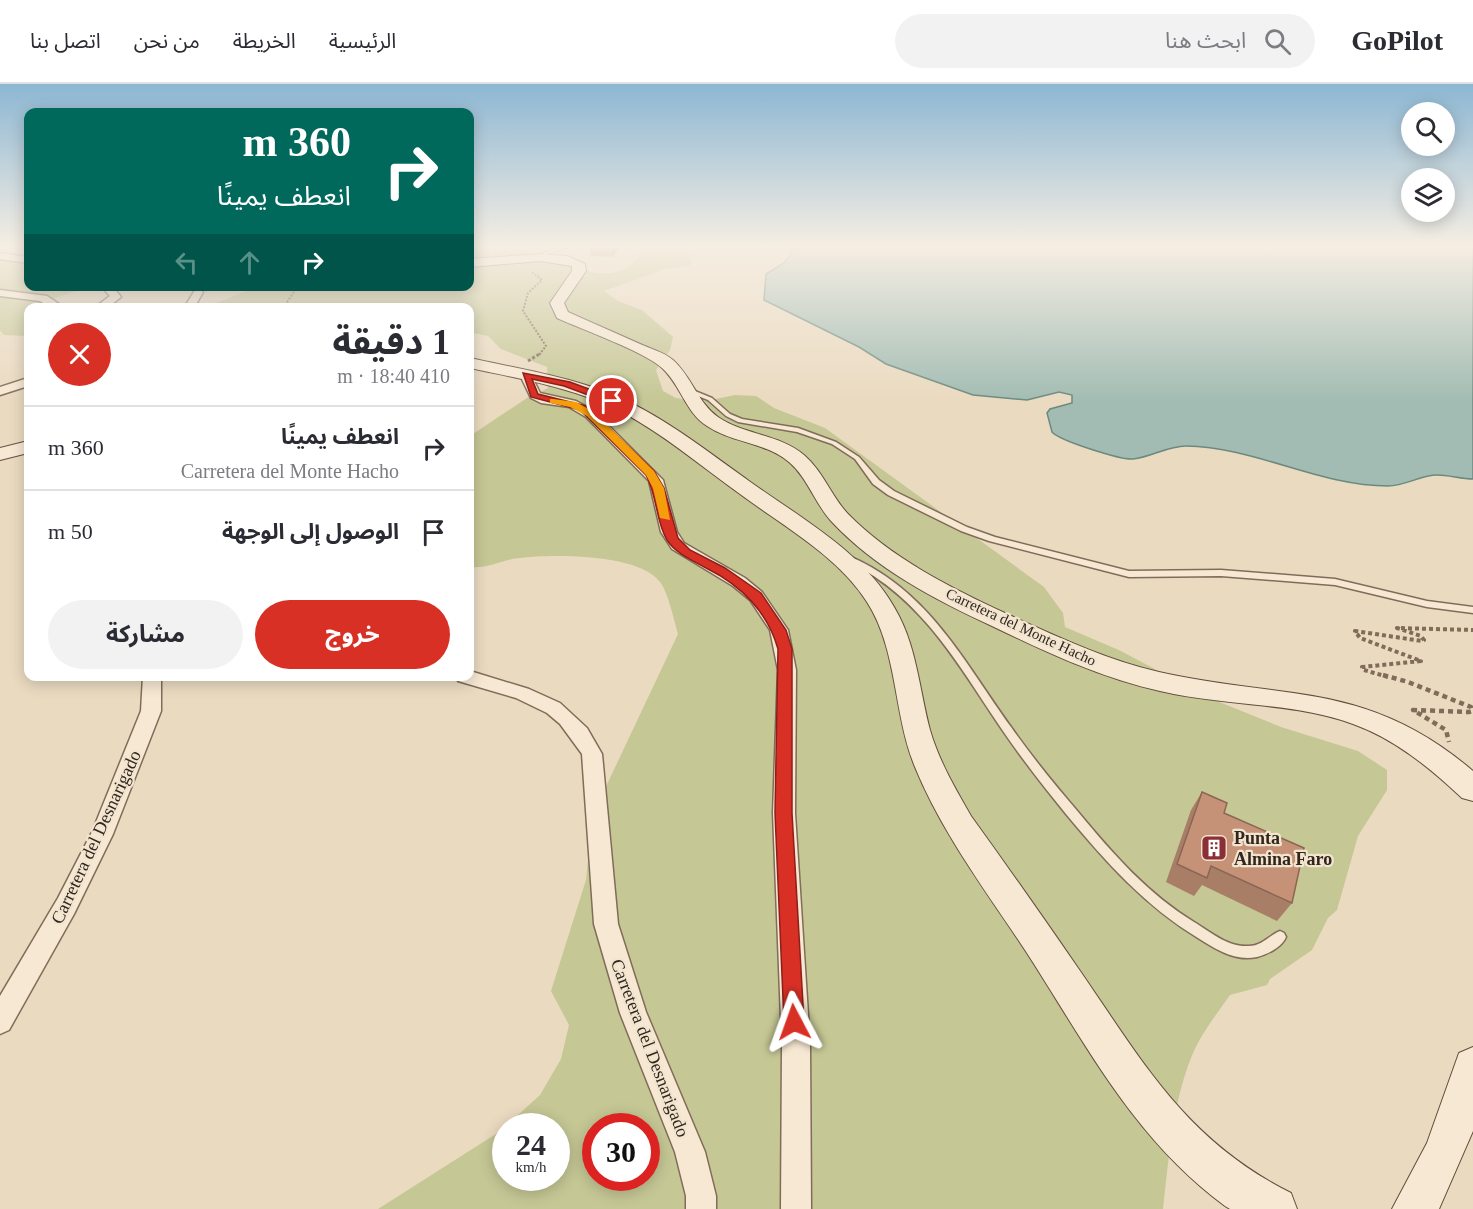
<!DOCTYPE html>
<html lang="ar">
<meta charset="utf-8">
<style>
:root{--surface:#fff;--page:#f2f2f3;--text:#2b2b33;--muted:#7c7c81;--line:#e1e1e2;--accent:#d93025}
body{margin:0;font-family:"Times New Roman","Noto Sans Arabic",serif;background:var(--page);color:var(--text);direction:rtl;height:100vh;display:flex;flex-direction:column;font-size:22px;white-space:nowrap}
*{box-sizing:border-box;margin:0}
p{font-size:20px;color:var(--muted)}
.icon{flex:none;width:33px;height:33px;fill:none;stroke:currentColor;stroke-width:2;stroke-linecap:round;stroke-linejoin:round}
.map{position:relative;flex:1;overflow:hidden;direction:ltr}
.panel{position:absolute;left:24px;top:219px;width:450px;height:378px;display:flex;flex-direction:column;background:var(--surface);border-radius:12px;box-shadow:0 3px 15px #0003;direction:rtl}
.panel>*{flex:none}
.banner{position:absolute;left:24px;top:24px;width:450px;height:183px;border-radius:12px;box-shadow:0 3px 15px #0003;direction:rtl;background:#00695c;color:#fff;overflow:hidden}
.controls{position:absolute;left:1401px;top:18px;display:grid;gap:12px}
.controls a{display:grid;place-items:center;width:54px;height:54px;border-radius:50%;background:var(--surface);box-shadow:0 3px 15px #0003;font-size:30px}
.speed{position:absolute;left:492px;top:1029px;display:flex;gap:12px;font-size:30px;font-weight:700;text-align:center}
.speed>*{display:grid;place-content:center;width:78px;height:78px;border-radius:50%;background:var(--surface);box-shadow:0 3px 15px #0003;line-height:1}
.speed small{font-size:15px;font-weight:400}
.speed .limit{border:9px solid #d22;background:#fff;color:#111}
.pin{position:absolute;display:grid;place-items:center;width:51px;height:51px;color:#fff;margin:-26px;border:3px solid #fff;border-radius:50%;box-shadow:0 2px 6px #0007}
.me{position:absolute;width:66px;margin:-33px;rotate:356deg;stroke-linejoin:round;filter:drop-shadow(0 0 4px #0008)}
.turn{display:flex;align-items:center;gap:21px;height:126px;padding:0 24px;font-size:27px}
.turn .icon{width:78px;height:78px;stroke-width:2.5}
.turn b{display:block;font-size:42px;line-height:51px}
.lanes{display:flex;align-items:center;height:57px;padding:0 24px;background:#0003;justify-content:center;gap:30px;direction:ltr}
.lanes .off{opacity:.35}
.round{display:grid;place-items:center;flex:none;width:63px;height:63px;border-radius:32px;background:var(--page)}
.summary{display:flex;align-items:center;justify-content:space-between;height:102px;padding:0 24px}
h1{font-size:36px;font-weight:700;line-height:45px}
.primary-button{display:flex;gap:12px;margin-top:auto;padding:12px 24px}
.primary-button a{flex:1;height:69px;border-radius:36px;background:var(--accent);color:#fff;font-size:24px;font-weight:700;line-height:69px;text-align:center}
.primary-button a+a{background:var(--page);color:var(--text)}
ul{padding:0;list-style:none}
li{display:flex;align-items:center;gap:18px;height:84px;padding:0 24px;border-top:2px solid var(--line)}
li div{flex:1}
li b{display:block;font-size:22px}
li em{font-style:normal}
header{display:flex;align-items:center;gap:36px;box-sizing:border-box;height:84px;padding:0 30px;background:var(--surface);border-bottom:2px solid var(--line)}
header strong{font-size:28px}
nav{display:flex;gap:33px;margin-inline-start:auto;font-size:21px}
.search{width:420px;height:54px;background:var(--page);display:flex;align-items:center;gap:15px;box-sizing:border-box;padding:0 21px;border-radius:33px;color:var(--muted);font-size:22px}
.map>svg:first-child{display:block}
.green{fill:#c5c795;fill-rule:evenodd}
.water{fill:#a2bcb3;stroke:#6b897f;stroke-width:1.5}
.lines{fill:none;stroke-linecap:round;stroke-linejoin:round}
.service-casing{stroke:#816c59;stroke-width:3}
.minor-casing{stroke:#816c59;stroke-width:3}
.secondary-casing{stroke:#634d3d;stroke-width:2}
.path-far3{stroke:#816c59;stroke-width:2;stroke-dasharray:2 1.5;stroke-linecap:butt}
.path-far2{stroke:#816c59;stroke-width:3;stroke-dasharray:3 2;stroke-linecap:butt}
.path-far1{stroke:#816c59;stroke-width:4;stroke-dasharray:4 3;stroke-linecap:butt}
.path{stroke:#816c59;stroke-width:4.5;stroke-dasharray:5 4;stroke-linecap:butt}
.service{fill:#f6e8d2;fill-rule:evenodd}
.minor{fill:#f6e8d2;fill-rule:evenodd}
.secondary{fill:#f6e8d2;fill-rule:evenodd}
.wall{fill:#a97e67}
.shaded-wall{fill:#8a6654}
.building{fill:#c59278;stroke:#8a6654;stroke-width:1.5}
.route{fill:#d93025;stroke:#8d1f18;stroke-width:1.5}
.slow{fill:#f59e0b}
.labels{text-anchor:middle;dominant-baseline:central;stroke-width:4.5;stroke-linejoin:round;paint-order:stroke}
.street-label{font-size:15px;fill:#32251d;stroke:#f2e5cf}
.near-street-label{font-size:18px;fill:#32251d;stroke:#f2e5cf}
.near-poi-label{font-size:18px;font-weight:bold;fill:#32251d;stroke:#f2e5cf;text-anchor:start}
</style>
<header>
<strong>GoPilot</strong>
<div class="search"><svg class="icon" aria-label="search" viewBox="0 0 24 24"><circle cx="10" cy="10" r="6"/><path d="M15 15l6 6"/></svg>ابحث هنا</div>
<nav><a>الرئيسية</a><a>الخريطة</a><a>من نحن</a><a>اتصل بنا</a></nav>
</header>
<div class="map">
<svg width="1473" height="1125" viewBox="0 0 1473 1125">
<rect width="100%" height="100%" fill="#eadac0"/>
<g class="green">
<path d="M470,161H555L549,170C579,189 627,205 645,161L687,164L692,181L665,185L604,207L618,217L642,226L673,253L670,266L656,286L663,307L676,314L701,318L735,311L756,312L774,324L825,344L1044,503L1063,529L1065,543L1121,567L1207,613L1281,643L1358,667L1387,686V706L1358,752L1337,826L1328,834L1312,866L1270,895L1267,901L1230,911C1216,931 1200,951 1191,974C1172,1022 1169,1075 1163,1125H378L499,1048L540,1011L561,975L569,941L551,907L586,796L593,730L678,550C674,536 668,508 660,498C639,469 551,470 519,474C501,476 488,485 470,483V352L527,314L548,304L547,283L501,265L488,252L470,248V224H203L257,203L470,202ZM506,1042H556V1094H506ZM596,1042H646V1094H596Z"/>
<path d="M0,167L28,171V202L86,203L53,215L51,218L57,223L28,224V252L4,251L0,246Z"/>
</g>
<path class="water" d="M774,161H1473V395C1461,395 1449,391 1437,391C1421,391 1405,402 1388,402C1319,402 1255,363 1186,362C1167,362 1152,373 1133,375C1121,376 1060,357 1052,348L1047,329L1050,325L1072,319V311L1059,308L1027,316L973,311L886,280L859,263L764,216L766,190L784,179L793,167L786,163Z"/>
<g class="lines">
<defs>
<g id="service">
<path d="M567,161H573L534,175L530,174Z"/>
<path d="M690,305L712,314L730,330L742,335L798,344L836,358L859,373L879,396L894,407L967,443L995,453L1129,487L1221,486L1335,495L1427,517L1473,523V529L1427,523L1335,501L1221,492L1129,493L989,457L961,447L888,411L873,400L855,375L832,360L797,348L738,338L726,332L708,316L688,308L687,307Z"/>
<path d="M845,473H851C929,507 964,578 1011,643C1032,673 1055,701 1079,729C1113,770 1148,810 1194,838C1210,848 1228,863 1248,862C1262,862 1268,852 1280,847L1284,849L1286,853C1282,863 1268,870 1257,873C1236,878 1215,865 1198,854C1145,822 1106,778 1066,730C1044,703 1023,676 1003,647C979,612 958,576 930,543C906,515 879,491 845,477L844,475Z"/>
</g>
<g id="minor">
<path d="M0,169L28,173V179L0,175Z"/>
<path d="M101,202H112L121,213L107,224H94L110,212Z"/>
<path d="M198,205L203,208L194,224H184L195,206Z"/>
<path d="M0,206L47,212L65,224H52L40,217L0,212Z"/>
<path d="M522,289H530L540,309L576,317L594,327L663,396L677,448L684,459L745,494L762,508L788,546L796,586L795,729L810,961L811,1125H781L782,961L773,729L778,586L770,546L750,516L733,502L672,465L661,448L649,397L586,333L569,323L541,319L531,314L520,291Z"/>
<path d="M28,294V302L0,311V303Z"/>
<path d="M470,587L529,605L560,619L587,644L602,670L618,840L646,928L705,1068L716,1112V1125H686V1112L675,1068L620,929L594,840L582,670L560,640L547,629L516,614L458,597L456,592H470Z"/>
<path d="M143,592H161V627L113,750L74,830L9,946L0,950V912L58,814L92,748L141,627Z"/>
</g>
<g id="secondary">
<path d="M540,170L567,172L585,180L586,187L564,219L568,228C592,239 616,249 640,260C651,265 664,268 673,276C692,293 698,319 718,333C744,351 779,350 804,371C823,387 831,412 848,430C891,474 951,504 1007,530C1056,552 1106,576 1159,588C1282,616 1367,596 1473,687V717L1462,714C1430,684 1395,655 1353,640C1292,618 1223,622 1160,607C1101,594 1046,568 992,542C935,516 875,484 832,438C815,420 808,394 789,378C765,358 732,359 707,342C685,328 681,301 662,284C645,268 581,245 557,234L550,219L572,187V182L540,177L470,183V175Z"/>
<path d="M470,274C524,286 581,294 631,319C673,340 711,370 749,397C802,435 869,471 899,532C917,567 920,608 930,646C939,677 955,704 971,732C1007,782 1043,833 1078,884C1143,978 1185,1056 1291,1109L1297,1125H1230L1225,1122C1133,1054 1086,960 1025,866C986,807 942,749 915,683C893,630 898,566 867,518C838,472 783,442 740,410C701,382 661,348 618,326C571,303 520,295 470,284Z"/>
<path d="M28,357V369L0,376V364Z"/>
<path d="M1473,963V1047L1439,1125H1392L1427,1059L1459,969Z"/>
</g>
</defs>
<use href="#service" class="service-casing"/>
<use href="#minor" class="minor-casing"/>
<use href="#secondary" class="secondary-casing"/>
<g class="path-far3">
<path d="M532,188L542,196L528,209L523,227L546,262L539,271"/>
<path d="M283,224L298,202"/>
</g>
<path class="path-far2" d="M528,277L541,269"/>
<path class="path-far1" d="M1388,593L1364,586L1362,583L1421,577L1360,554L1355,547L1422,557L1424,556L1421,552L1397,544L1473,546"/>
<path class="path" d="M1383,591L1408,598L1471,623L1472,627L1469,628L1413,626L1446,646L1449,658"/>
<use href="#service" class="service"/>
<use href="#minor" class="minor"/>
<use href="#secondary" class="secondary"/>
</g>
<g class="wall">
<path d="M589,161H622L613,173L591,172Z"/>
<path d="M1202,708L1292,819L1277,837L1202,801L1194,812L1166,798L1191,726Z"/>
</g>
<path class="shaded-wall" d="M614,161H622L613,173L612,162Z"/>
<g class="building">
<path d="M589,161H614L612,162Z"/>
<path d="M1202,708L1227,719L1224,729L1304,764L1292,819L1211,782L1207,794L1177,780Z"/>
</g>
<linearGradient id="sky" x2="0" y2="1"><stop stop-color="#8cb7d3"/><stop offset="0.51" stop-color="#f6eee3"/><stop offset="1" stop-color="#f6eee3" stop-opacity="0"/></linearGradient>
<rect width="1473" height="318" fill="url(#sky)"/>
<path class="route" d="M523,289L570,298L616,315L617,317L612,320L564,302L532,295L538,310L586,322L654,387L664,404L678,454L690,466L725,484L761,509L786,546L792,565V729L804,938L801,945L794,948L787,945L784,938L775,729L778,565C768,529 742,502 708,485C694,477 676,470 667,456C656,438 657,411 646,391L580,326L531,313Z"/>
<path class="slow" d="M553,315L576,318L594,328L654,387L664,404L670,436L660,434L653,404L646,391L587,332L570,323L550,319V315Z"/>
<defs>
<symbol id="building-square" viewBox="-11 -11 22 22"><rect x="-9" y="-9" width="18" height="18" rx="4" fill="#8c2e36" stroke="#f2e5cf"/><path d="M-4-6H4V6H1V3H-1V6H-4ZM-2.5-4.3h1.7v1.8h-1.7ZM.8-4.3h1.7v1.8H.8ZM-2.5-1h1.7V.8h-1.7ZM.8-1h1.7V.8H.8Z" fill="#fff"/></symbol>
</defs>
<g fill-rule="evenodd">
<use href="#building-square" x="1199" y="749" width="30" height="30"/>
</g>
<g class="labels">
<g class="street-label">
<text transform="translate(1021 543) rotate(25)">Carretera del Monte Hacho</text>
</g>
<g class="near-street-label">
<text transform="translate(96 753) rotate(-65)">Carretera del Desnarigado</text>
<text transform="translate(650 964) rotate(69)">Carretera del Desnarigado</text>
</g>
<g class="near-poi-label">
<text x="1234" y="754">Punta<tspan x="1234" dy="21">Almina Faro</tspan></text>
</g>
</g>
</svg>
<div class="controls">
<a><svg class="icon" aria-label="search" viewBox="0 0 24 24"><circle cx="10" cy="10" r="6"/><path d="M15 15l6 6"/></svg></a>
<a><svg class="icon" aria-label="layers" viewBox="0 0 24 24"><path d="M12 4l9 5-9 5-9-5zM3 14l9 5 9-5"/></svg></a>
</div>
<div class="speed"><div>24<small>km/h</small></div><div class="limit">30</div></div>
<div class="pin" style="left:612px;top:317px;background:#d93025"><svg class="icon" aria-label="arrive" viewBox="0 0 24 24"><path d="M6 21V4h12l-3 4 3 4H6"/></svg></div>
<svg class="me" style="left:794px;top:938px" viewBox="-20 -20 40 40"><path d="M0-17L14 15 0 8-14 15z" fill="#d93025" stroke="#fff" stroke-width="4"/></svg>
<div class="banner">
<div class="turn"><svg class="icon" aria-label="right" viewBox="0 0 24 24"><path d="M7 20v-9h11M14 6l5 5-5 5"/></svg><div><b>360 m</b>انعطف يمينًا</div></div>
<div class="lanes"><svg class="icon off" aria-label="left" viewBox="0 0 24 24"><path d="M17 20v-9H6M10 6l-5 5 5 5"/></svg><svg class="icon off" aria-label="ahead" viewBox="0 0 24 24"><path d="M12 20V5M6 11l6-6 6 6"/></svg><svg class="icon" aria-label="right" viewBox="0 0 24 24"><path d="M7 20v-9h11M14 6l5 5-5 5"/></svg></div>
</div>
<section class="panel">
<div class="summary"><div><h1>1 دقيقة</h1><p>410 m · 18:40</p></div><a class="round" style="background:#d93025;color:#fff"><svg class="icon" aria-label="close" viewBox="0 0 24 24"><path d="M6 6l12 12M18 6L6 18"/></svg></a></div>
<ul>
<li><svg class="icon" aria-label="right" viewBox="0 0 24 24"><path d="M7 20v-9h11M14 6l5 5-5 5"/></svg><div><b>انعطف يمينًا</b><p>Carretera del Monte Hacho</p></div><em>360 m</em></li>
<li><svg class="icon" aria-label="arrive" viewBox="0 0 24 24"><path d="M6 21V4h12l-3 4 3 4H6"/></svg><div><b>الوصول إلى الوجهة</b></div><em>50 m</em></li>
</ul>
<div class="primary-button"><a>خروج</a><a>مشاركة</a></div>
</section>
</div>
